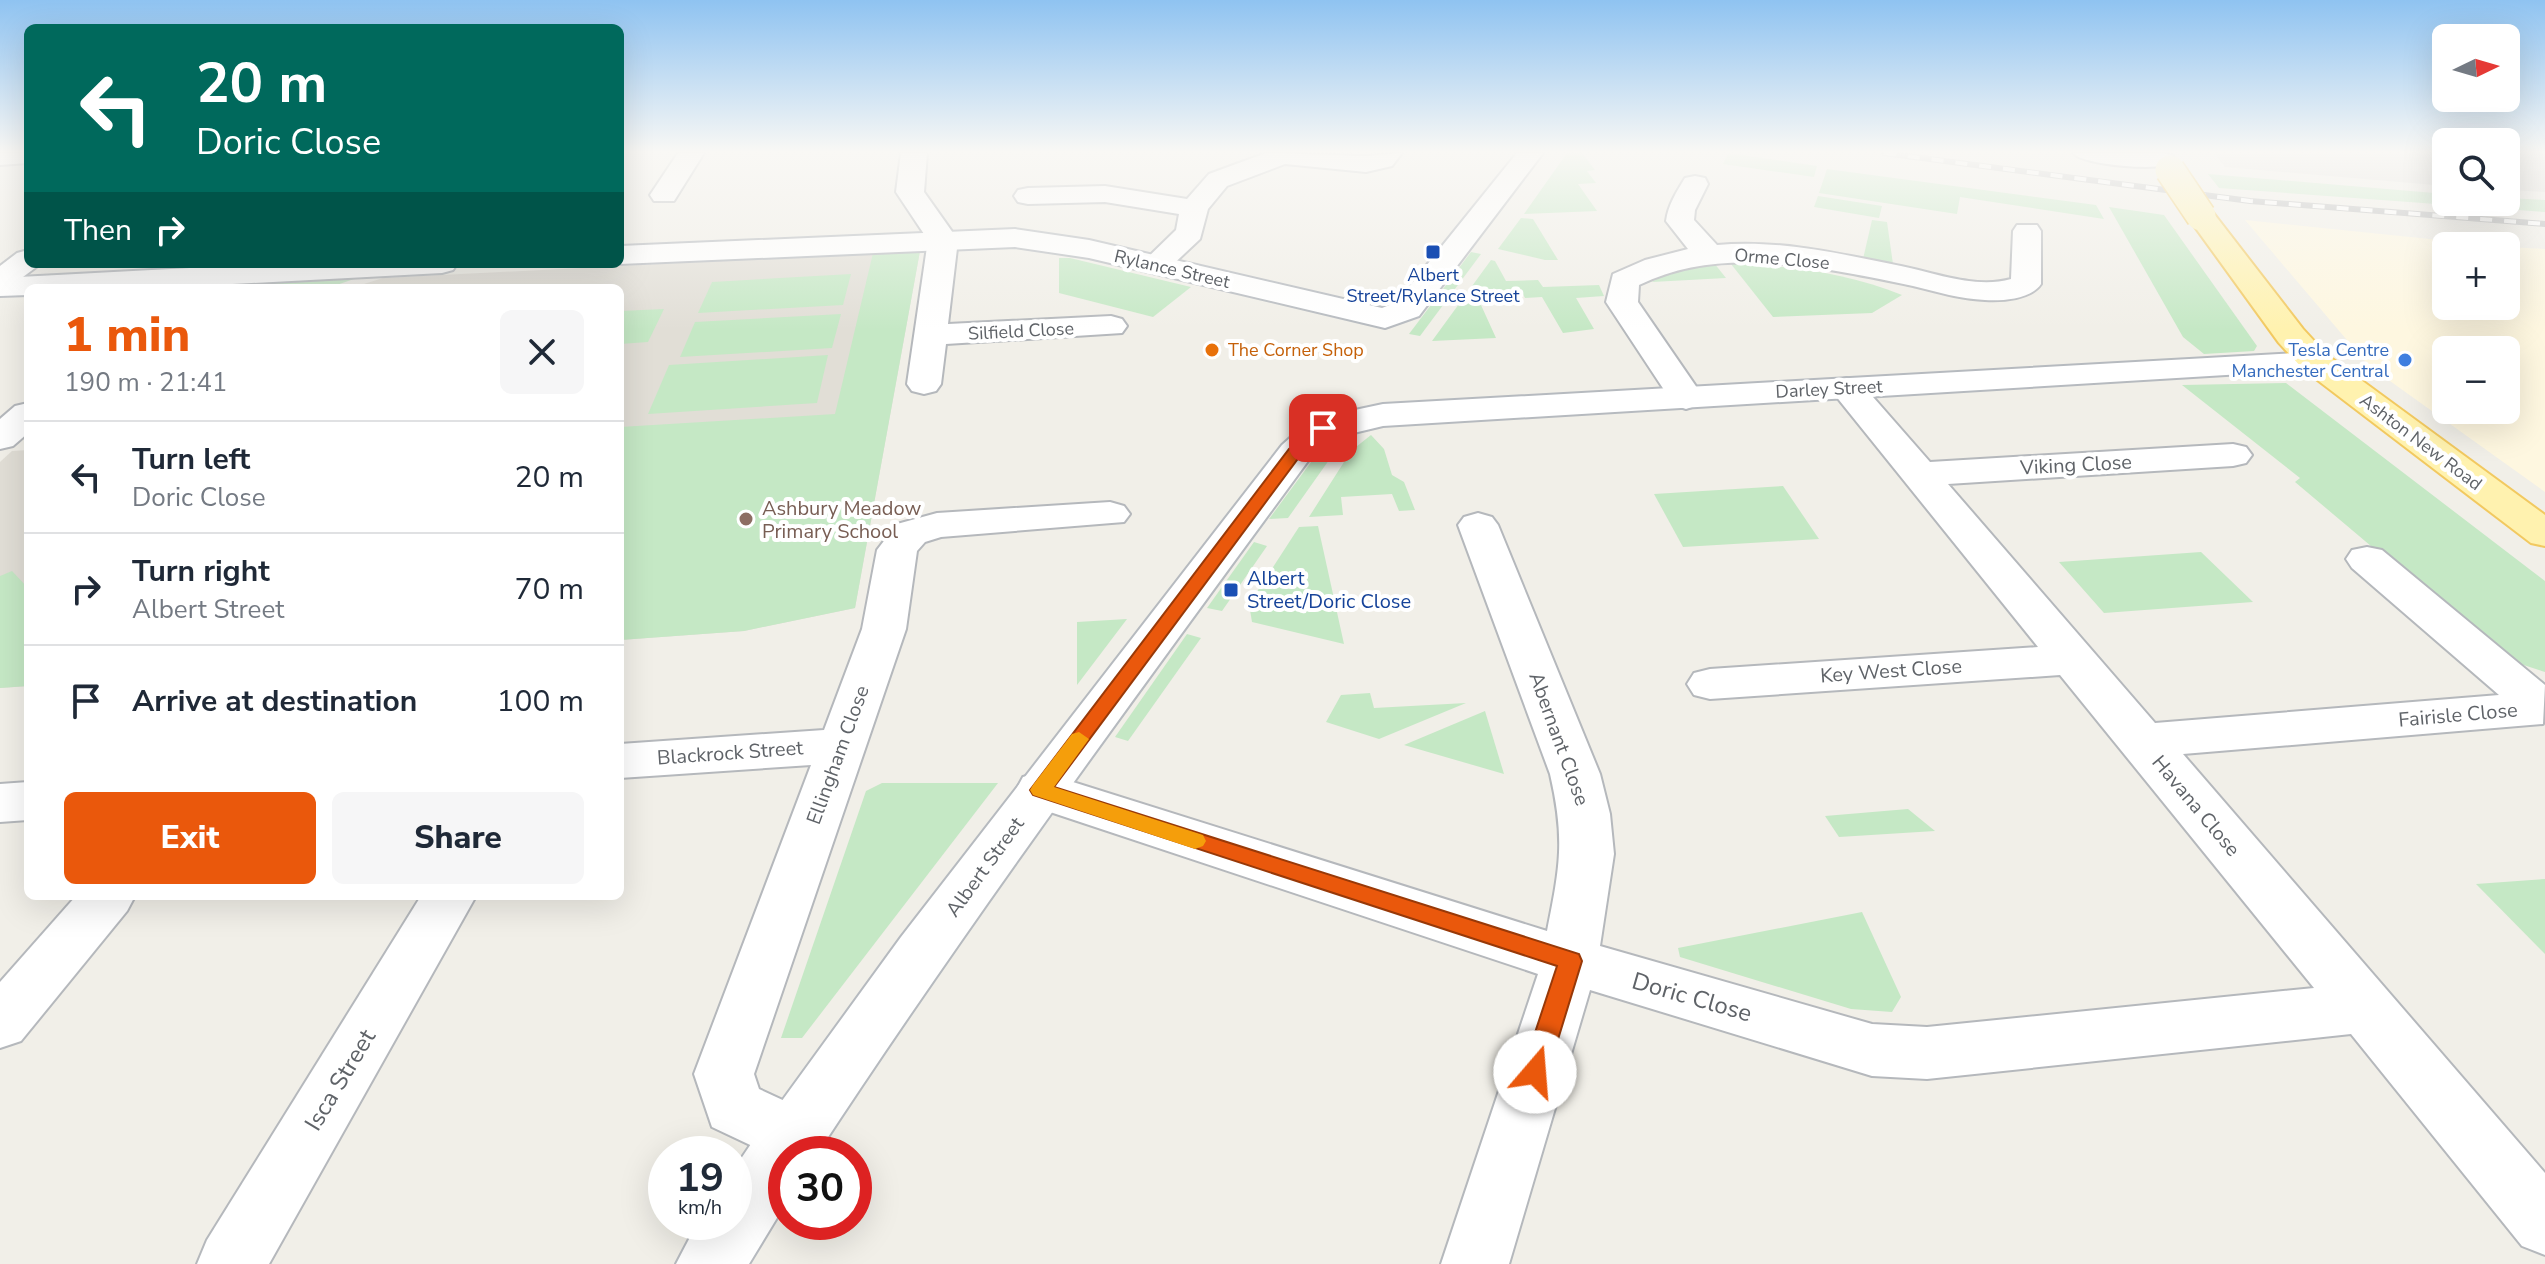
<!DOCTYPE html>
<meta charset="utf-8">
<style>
:root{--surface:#fff;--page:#f6f6f7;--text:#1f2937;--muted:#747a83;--line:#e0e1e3;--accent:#ea580c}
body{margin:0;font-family:"Nunito Sans",sans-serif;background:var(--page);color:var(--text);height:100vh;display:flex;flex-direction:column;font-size:30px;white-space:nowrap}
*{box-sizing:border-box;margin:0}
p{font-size:26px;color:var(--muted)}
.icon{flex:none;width:44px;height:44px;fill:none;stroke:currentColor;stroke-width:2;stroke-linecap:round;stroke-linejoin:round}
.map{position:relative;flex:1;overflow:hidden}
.sheet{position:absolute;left:24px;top:284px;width:600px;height:616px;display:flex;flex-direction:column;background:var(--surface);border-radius:12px;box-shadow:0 8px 32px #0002}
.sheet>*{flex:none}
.banner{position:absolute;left:24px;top:24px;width:600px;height:244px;border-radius:12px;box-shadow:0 8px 32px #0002;background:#00695c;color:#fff;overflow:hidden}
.needle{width:52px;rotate:85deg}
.fabs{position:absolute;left:2432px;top:24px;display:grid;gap:16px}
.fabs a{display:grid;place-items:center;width:88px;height:88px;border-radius:12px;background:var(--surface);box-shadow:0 8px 32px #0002;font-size:40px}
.speed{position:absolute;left:648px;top:1136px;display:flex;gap:16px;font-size:40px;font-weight:700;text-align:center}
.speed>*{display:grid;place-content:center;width:104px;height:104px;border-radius:50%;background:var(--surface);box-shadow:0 8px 32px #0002;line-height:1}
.speed small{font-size:20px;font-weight:400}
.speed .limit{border:12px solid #d22;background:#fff;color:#111}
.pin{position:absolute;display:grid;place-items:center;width:68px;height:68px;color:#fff;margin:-34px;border-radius:16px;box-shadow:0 4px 12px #0006}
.me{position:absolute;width:88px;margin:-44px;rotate:18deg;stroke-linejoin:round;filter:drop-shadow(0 0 6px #0008)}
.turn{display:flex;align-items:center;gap:28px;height:168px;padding:0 40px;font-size:36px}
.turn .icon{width:104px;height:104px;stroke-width:2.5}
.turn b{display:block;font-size:56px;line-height:68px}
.then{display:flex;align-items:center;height:76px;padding:0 40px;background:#0003;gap:16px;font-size:30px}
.round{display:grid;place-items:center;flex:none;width:84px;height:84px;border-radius:12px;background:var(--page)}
.summary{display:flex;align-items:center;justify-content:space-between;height:136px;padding:0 40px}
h1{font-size:48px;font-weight:800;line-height:60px;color:var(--accent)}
.action{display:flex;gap:16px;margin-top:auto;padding:16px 40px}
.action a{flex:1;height:92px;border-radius:12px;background:var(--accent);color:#fff;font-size:32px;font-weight:800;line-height:92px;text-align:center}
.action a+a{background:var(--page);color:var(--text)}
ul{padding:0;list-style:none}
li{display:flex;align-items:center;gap:24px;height:112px;padding:0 40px;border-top:2px solid var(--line)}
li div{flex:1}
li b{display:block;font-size:30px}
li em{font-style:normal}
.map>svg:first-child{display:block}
.commercial{fill:#fef7e0;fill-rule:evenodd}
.industrial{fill:#e0deda}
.education{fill:#e1ded6}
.green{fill:#c5e8c5}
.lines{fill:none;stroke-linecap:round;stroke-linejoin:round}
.street-casing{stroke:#b5b8bc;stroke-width:4}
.secondary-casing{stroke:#b6babf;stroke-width:4}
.primary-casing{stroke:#f2c960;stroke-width:4}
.street{fill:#fff;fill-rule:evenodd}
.secondary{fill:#fff;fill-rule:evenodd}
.primary{fill:#fff2af;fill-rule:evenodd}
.rail-casing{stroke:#b6b7b8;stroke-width:6}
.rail{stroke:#fff;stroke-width:4;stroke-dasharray:12;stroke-linecap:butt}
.primary-bridge-casing{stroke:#f2c960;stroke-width:32;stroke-linecap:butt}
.primary-bridge{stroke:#fff2af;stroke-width:29}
.route{fill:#ea580c;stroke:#983908;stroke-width:2}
.slow{fill:#f59e0b}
.transit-dot{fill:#1a4fb4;stroke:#fff;stroke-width:3}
.food-dot{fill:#e8710a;stroke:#fff;stroke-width:3}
.shop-dot{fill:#3f7fe0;stroke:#fff;stroke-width:3}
.education-dot{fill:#8d6e63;stroke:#fff;stroke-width:3}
.labels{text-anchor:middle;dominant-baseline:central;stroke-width:8;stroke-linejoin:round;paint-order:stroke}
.far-street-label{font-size:18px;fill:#5f6368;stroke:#fff}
.far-transit-label{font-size:18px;fill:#164399;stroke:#fff}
.far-food-label{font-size:18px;fill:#c56008;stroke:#fff;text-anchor:start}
.far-shop-label{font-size:18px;fill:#366cbe;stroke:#fff;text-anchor:end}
.street-label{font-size:20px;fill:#5f6368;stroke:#fff}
.education-label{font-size:20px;fill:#785e54;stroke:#fff;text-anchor:start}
.transit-label{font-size:20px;fill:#164399;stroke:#fff;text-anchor:start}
.near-street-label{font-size:24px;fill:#5f6368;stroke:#fff}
</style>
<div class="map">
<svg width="2545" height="1264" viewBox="0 0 2545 1264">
<rect width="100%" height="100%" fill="#f1efe8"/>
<path class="commercial" d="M2245,220L2498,246H2446V306H2506V247L2545,249V492L2369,366ZM2446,350H2506V410H2446Z"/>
<g class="industrial">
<path d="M2214,153H2446V186L2225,167Z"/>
<path d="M2506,153H2545V192L2506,190Z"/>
</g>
<g class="education">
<path d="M920,251L855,608L744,631L620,640V288H351L383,278Z"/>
<path d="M28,450V686L0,688V462L12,451Z"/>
</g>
<g class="green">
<path d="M1567,153H1582L1595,170L1587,171L1596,183L1578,184L1597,211L1524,214Z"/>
<path d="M1728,153L1817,166L1814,177L1723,164Z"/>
<path d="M1827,169L2096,205L2104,219L1960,197L1957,214L1819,193Z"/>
<path d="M2208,174L2446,194V202H2506V198L2545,200V212L2219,188Z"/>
<path d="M1818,196L1882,206L1879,218L1814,207Z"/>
<path d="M2109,207L2164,215L2257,346L2254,351L2204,354L2183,337Z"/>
<path d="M1521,218L1533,219L1558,260H1545L1498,249Z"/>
<path d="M1872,220L1887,222L1893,264L1863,259Z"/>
<path d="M920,251L855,608L744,631L620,640V427L835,414L873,253Z"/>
<path d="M1471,252L1481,254L1420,336L1409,334Z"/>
<path d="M1059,258H1070L1191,287L1153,317L1059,293Z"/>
<path d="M1491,260L1495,261L1506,281L1538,280L1543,287L1599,285L1604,296L1576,298L1594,329L1563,333L1542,297L1525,298L1522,292L1476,294L1496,338L1432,341Z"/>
<path d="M1714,263L1726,278L1652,282L1664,274Z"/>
<path d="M1731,264C1790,265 1847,273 1902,295L1872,313L1773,317Z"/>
<path d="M851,274L843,305L698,313L712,282Z"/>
<path d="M354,279L328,288H206L217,286Z"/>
<path d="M664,309L648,342L620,344V311Z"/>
<path d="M841,314L832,348L680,357L695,322Z"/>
<path d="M828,355L817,403L648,414L669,365Z"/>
<path d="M2286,383L2545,581V672L2505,659L2295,482L2300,478L2182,385Z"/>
<path d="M1371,435L1384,449L1392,475L1404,482L1415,510L1399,511L1392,494L1341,497L1343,515L1309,517L1351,451Z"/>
<path d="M1320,450L1334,453L1288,518L1269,519Z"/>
<path d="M1783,486L1819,539L1683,547L1654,494Z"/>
<path d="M1318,526L1344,644L1252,622L1249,604L1299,527Z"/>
<path d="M1254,542L1267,546L1222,611L1207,608Z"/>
<path d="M2201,552L2253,602L2104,613L2059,562Z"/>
<path d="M12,571L28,588V686L0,688V576Z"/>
<path d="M1127,619L1077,685V622Z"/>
<path d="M1187,634L1201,638L1128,741L1115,737Z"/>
<path d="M1370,693L1374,708L1466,703L1379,739L1326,722L1341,695Z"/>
<path d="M1485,711L1504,774L1404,745Z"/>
<path d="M882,783H998L802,1038H781L866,791Z"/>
<path d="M1908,809L1935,831L1839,837L1825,816Z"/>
<path d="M2545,879V954L2476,884Z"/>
<path d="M1862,912L1901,997L1892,1012L1851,1009L1680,957L1678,948Z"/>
</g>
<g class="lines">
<defs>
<g id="street">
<path d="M0,153H28V163L0,165Z"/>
<path d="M678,153H704L674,201H654L650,195Z"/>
<path d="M901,153H927L924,192L958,240L948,324L1111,316L1122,319L1127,326L1122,333L946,344L941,384L936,391L924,394L912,391L907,384L928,240L896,192Z"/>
<path d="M1266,153L1366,156L1402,153L1392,166L1366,172L1285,164L1227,186L1208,209L1200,239L1166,271H1144L1140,265L1176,230L1179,214L1105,202L1028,204L1018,202L1014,196L1018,190L1028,188L1105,186L1187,199L1209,174Z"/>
<path d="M2073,153H2161L2172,155L2176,161C2168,173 2081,165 2073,153Z"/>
<path d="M1695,176L1705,178L1708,184L1695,210L1694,220L1717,245C1778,239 1842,254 1901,266C1935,273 1976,289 2011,279L2013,231L2017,225H2037L2041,231V284C2031,299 2003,301 1985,300C1961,299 1937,292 1913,286C1864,276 1814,265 1763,263C1718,261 1679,266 1639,285L1638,302L1704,398L1698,405L1686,409L1674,405L1606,302L1613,274L1645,260L1688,249L1666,221C1668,205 1677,191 1685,178Z"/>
<path d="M28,250V264L39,265L11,286L0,289V266L17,253Z"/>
<path d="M1847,378L1859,381L1930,462L2233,444L2246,447L2252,455L2246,463L2233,466L1948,484L2155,723L2499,695L2352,568L2346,559L2352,550L2367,547L2382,550L2545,685L2543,724L2183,754L2545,1173V1255L2522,1246L2351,1034L1927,1079L1872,1076L1590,990L1509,1264H1441L1538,974L1023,803L1016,790L1023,777L1041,772L1547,931C1560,866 1565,839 1550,774L1458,525L1464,517L1478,513L1492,517L1498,525L1600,774L1610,814L1614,854L1600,946L1872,1024L1927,1027L2314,988L2060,675L1710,699L1694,695L1687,684L1694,673L1710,669L2038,647L1835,395L1830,388L1835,381Z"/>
<path d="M28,403V433L13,446L0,449V419L15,406Z"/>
<path d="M1110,502L1124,506L1130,514L1124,522L941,537L925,542L917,551L906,629L754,1074L759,1089L813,1114L823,1135L814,1154H786V1162L712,1127L694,1074L811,765L620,778V744L824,730L862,629L877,550L897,524L937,513Z"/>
<path d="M28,782V820L0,822V784Z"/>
<path d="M76,896H135L127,911L21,1041L0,1048V982Z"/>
<path d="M421,896H476L269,1264H197L207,1240Z"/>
</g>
<g id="secondary">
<path d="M1517,153H1543L1419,316L1385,328L1089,258L1015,247L620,264V246L1015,229L1089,240L1382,308L1397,302Z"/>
<path d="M267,264H457L453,270L442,273L157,288H28V295L0,296V278Z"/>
<path d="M2315,352L2327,355L2332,362L2327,369L1383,426L1337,437L1308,461C1141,689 972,917 817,1154H786V1203L749,1264H676L698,1222H734V1169L755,1138L901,937L1282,445L1301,428L1322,417L1383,404Z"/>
</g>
<path id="primary" d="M2201,208L2211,210L2303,329L2327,355L2545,515V546L2531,543L2303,369L2279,343L2187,216L2191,210Z"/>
</defs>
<use href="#street" class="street-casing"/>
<use href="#secondary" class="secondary-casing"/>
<use href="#primary" class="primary-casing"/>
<use href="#street" class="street"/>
<use href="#secondary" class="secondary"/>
<use href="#primary" class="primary"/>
<defs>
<path id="rail" d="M1884,153L2250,201L2545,224"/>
</defs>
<use href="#rail" class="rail-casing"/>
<use href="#rail" class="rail"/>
<defs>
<path id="primary-bridge" d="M2170,170L2201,216"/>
</defs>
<use href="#primary-bridge" class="primary-bridge-casing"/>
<use href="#primary-bridge" class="primary-bridge"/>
</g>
<linearGradient id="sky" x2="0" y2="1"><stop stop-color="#8fc3f1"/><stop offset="0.46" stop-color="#f9f8f5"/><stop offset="1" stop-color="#f9f8f5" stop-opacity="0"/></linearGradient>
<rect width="2545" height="330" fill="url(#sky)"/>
<path class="route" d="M1318,425L1330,428L1300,456L1054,787L1579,954L1582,961L1548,1072L1544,1080L1535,1083L1526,1080L1522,1072L1557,966L1033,795L1030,790L1289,449Z"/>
<path class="slow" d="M1079,732L1089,739L1054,787L1203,835L1206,841L1203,846L1195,849L1033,795L1030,790L1033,785L1072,734Z"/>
<g class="transit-dot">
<rect x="1425" y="244" width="16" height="16" rx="4"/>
<rect x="1223" y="582" width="16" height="16" rx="4"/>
</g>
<circle class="food-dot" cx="1212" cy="350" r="8"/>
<circle class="shop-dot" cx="2405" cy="360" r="8"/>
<circle class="education-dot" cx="746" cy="519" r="8"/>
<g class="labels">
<g class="far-street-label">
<text transform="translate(1782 259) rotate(5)">Orme Close</text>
<text transform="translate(1172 269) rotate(13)">Rylance Street</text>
<text transform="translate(1021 331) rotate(-3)">Silfield Close</text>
<text transform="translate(1829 389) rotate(-3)">Darley Street</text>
<text transform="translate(2421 442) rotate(37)">Ashton New Road</text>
</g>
<g class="far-transit-label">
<text x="1433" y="275">Albert<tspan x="1433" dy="21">Street/Rylance Street</tspan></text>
</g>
<g class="far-food-label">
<text x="1228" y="350">The Corner Shop</text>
</g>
<g class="far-shop-label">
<text x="2389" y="350">Tesla Centre<tspan x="2389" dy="21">Manchester Central</tspan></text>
</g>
<g class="street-label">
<text transform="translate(2076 465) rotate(-3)">Viking Close</text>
<text transform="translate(1891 671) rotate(-4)">Key West Close</text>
<text transform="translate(2458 715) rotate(-5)">Fairisle Close</text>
<text transform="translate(1559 739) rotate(70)">Abernant Close</text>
<text transform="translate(730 753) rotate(-4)">Blackrock Street</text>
<text transform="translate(838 755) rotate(-70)">Ellingham Close</text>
<text transform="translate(2196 806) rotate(50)">Havana Close</text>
<text transform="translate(985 867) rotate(-54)">Albert Street</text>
</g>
<g class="education-label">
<text x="762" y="508">Ashbury Meadow<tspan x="762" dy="23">Primary School</tspan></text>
</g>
<g class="transit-label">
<text x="1247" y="578">Albert<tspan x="1247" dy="23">Street/Doric Close</tspan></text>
</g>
<g class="near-street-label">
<text transform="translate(1692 997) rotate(16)">Doric Close</text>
<text transform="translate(340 1080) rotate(-59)">Isca Street</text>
</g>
</g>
</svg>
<div class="fabs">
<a><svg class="needle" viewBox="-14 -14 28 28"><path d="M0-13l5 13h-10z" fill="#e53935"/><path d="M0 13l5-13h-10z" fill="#747a83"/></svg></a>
<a><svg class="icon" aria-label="search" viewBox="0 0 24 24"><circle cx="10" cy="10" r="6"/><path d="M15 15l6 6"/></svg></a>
<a>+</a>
<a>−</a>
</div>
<div class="speed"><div>19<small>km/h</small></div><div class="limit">30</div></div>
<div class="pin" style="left:1323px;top:428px;background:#d93025"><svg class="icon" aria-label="arrive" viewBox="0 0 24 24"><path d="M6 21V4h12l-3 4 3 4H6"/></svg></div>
<svg class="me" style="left:1535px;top:1072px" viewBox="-20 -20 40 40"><circle r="19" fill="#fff"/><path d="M0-13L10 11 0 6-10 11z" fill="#ea580c"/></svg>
<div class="banner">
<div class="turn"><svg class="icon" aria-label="left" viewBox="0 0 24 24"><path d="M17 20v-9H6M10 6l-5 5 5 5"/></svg><div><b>20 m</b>Doric Close</div></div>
<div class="then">Then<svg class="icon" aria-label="right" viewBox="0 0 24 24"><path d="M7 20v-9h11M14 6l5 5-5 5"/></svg></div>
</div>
<section class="sheet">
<div class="summary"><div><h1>1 min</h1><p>190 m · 21:41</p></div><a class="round"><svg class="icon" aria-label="close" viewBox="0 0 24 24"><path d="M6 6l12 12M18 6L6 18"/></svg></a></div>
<ul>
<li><svg class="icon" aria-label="left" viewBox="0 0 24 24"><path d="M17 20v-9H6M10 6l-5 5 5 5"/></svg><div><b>Turn left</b><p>Doric Close</p></div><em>20 m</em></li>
<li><svg class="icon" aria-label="right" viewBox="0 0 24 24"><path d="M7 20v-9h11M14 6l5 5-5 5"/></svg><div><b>Turn right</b><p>Albert Street</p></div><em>70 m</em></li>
<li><svg class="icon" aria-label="arrive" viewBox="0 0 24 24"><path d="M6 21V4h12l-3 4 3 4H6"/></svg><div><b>Arrive at destination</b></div><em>100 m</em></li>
</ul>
<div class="action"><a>Exit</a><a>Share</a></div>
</section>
</div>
